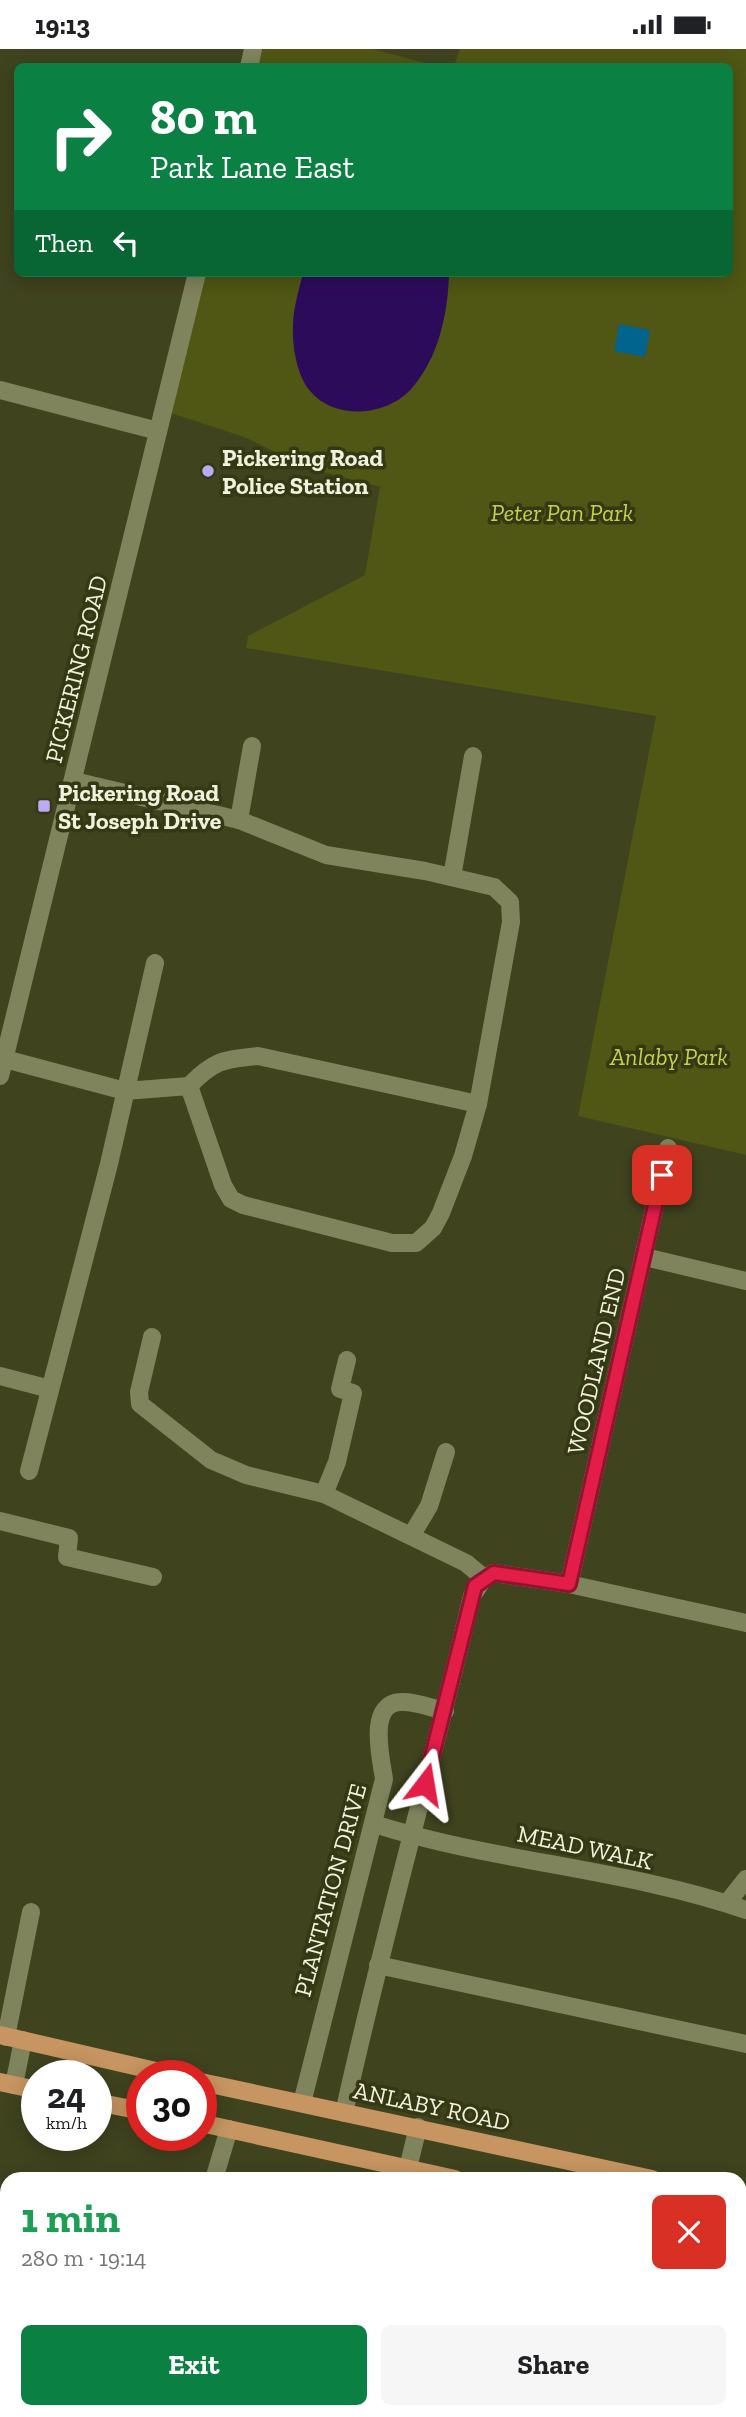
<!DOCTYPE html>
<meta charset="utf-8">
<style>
:root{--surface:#fff;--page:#f6f6f6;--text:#202124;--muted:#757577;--accent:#0b8043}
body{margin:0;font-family:"Zilla Slab",serif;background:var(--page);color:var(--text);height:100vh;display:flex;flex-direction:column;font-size:26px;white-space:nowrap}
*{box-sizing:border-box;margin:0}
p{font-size:23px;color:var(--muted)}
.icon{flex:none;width:38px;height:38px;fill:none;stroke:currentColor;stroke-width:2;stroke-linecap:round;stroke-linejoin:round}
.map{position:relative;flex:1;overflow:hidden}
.side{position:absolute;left:0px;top:2123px;width:747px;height:247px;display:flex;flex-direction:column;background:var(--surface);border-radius:21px 21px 0 0;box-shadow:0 4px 18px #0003}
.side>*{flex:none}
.guide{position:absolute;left:14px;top:14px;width:719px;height:214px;border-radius:10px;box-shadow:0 4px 18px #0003;background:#0b8043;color:#fff;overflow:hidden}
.speed{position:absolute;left:21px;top:2011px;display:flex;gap:14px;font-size:35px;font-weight:700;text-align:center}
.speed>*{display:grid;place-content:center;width:91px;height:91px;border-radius:50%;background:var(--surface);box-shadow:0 4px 18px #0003;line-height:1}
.speed small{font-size:18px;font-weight:400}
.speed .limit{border:10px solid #d22;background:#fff;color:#111}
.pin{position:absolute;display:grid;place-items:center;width:60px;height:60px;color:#fff;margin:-30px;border-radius:14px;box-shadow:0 4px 10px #0006}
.me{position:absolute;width:77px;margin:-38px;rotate:14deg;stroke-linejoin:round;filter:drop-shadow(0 0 5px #0008)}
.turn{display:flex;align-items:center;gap:24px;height:147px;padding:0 21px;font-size:32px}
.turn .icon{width:91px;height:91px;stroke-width:2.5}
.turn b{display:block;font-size:49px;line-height:60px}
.then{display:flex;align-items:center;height:66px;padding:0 21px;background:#0003;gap:14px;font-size:26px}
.round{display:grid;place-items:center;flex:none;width:74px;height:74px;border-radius:10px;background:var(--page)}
.headline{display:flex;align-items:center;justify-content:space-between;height:119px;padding:0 21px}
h1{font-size:42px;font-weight:700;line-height:52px;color:#1e9e55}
.button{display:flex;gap:14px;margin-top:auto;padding:14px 21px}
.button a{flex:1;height:80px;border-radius:10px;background:var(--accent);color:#fff;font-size:28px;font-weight:700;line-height:80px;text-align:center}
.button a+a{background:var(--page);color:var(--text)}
.status{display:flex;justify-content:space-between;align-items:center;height:49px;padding:0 35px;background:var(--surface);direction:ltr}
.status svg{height:19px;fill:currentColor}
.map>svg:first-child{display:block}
.green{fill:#505614}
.water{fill:#2c0c5a}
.building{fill:#00648c}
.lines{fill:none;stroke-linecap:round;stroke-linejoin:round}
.minor{stroke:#7f845d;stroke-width:18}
.major{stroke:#c69561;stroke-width:18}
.route-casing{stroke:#92132f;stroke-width:18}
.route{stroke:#e11d48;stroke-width:12}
.poi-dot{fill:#bcaaf6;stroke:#353913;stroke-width:2.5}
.labels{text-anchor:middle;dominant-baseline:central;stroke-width:7;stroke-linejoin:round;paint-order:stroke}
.poi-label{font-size:24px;font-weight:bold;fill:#eff2dd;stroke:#353913;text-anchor:start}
.park-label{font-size:24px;font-style:italic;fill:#c4d14b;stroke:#353913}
.street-label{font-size:24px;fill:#eff2dd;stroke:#353913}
</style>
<div class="status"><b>19:13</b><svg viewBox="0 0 49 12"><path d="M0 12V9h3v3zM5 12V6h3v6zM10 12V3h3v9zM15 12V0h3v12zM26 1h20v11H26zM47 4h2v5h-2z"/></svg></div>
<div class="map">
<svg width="746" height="2368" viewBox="0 0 746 2368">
<rect width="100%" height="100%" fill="#3f431e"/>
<g class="green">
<path d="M256,0H373L436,17L252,18Z"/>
<path d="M460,0H746V1106L578,1067L656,667L246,599L248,587L365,526L380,438L308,419L244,388L171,364L204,224H730V18L454,17Z"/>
</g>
<path class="water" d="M303,224H449C448,264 439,308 412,339C388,367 336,372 311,343C297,328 292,297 293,277C293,259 299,241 303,224Z"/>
<path class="building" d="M619,275L650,281L645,308L614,302Z"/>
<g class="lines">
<g class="minor">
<path d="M249,18L253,0"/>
<path d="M0,341L158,382"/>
<path d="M239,771L252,697"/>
<path d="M452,828L473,707"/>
<path d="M5,1010L125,1042L189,1037L223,1136L231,1150L243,1156L392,1194H416L433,1179L441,1164L463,1107L478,1055L511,873L510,853L494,838L425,822L326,806L239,771L74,732"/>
<path d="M0,1027L197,224"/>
<path d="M189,1037C213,1012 223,1010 258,1007L478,1055"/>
<path d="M645,1208L746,1232"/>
<path d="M152,1288L139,1343L140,1355L211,1411L246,1426L324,1445L466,1514L484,1529L494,1524L569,1535L746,1574"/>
<path d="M0,1327L50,1340"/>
<path d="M29,1422L109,1115L155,914"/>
<path d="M324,1445L337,1413L353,1344L340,1340L347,1311"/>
<path d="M0,1472L69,1489L67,1508L153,1528"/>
<path d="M411,1487L429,1457L446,1403"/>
<path d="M569,1535L668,1099"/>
<path d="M374,1775C494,1813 628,1820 746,1861"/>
<path d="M727,1854L746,1830"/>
<path d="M378,1916L746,1995"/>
<path d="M6,1988L31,1863"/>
<path d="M14,2036L23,1991"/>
<path d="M302,2054L384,1730C381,1709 367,1654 401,1653C415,1652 431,1659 445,1662"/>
<path d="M344,2064C382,1890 431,1720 472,1547L484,1529"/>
<path d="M408,2119L418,2078"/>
<path d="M214,2130L229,2080"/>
<path d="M0,2282L7,2264"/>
<path d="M0,2300L7,2302"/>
<path d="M156,2362L172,2368"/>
<path d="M133,2368L134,2362"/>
<path d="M292,2368L294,2362"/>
<path d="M406,2368L408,2362"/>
<path d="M623,2368L625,2362"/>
</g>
<g class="major">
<path d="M0,1986L173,2026"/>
<path d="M0,2033L37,2041"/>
<path d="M201,2033L652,2130"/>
<path d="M96,2053L142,2062"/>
<path d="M201,2074L455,2130"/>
<path d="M740,2149L746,2150"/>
<path d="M740,2195L746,2197"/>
</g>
</g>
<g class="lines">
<defs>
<path id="route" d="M425,1735L475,1537L494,1524L569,1535L662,1126"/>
</defs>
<use href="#route" class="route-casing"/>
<use href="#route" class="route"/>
</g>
<g class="poi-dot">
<circle cx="208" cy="422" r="7"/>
<rect x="37" y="750" width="14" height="14" rx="3.5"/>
</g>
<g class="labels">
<g class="poi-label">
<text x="222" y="408">Pickering Road<tspan x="222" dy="28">Police Station</tspan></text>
<text x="58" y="743">Pickering Road<tspan x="58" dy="28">St Joseph Drive</tspan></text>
</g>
<g class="park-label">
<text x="562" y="463">Peter Pan Park</text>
<text x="669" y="1007">Anlaby Park</text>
</g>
<g class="street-label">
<text transform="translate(76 620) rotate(-76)">PICKERING ROAD</text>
<text transform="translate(596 1312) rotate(-77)">WOODLAND END</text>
<text transform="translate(585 1798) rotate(12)">MEAD WALK</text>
<text transform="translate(330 1841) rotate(-75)">PLANTATION DRIVE</text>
<text transform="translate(432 2057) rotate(12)">ANLABY ROAD</text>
</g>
</g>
</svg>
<div class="speed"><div>24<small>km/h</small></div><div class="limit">30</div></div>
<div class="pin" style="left:662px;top:1126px;background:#d93025"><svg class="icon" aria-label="arrive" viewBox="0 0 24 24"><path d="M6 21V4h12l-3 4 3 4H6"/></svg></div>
<svg class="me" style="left:425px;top:1735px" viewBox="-20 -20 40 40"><path d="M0-17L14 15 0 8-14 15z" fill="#e11d48" stroke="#fff" stroke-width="4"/></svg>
<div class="guide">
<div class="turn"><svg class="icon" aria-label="right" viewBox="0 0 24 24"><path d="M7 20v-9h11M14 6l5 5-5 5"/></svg><div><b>80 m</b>Park Lane East</div></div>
<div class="then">Then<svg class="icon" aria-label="left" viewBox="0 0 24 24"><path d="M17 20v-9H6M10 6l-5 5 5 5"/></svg></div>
</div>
<section class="side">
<div class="headline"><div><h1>1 min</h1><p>280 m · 19:14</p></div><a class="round" style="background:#d93025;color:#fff"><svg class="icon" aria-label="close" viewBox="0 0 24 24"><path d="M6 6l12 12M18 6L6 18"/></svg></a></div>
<div class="button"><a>Exit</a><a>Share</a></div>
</section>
</div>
